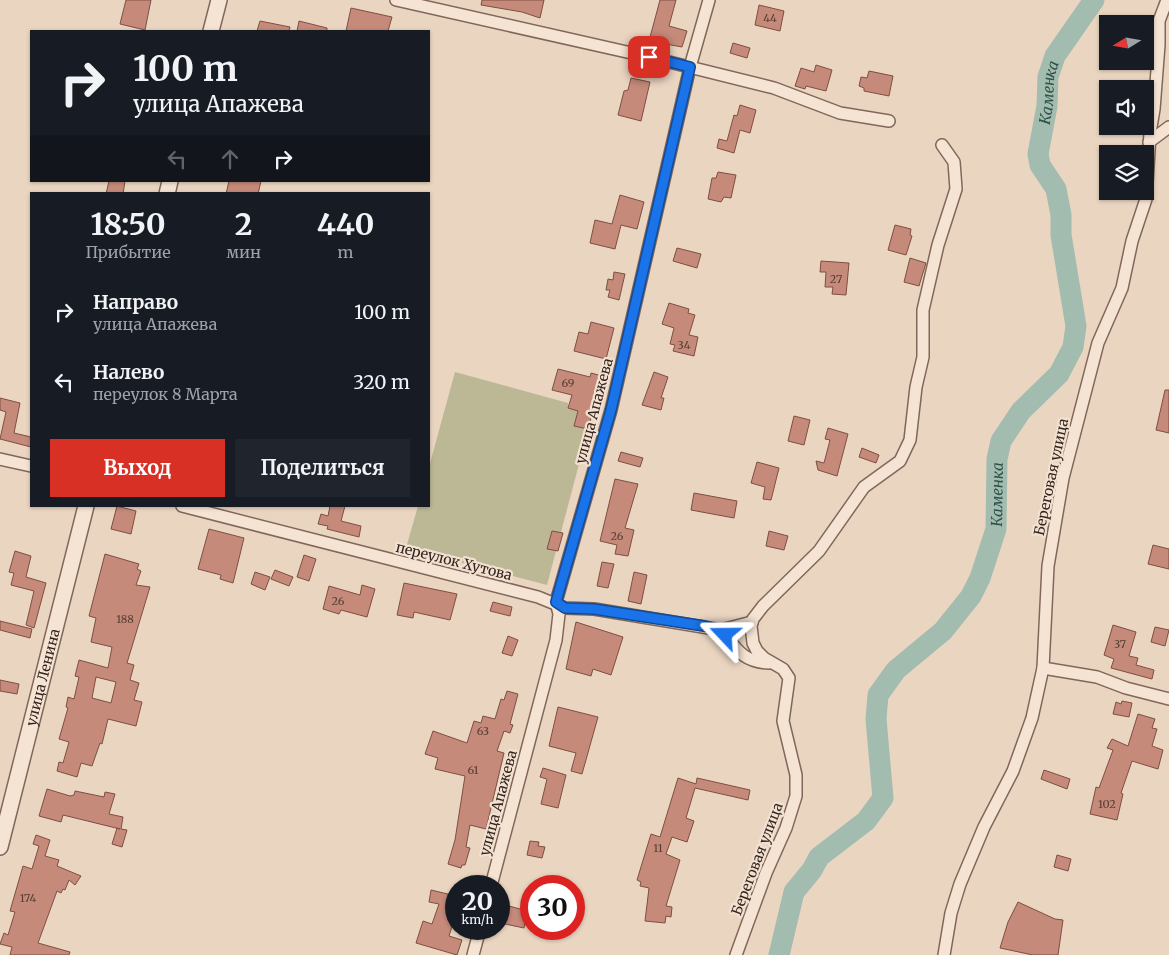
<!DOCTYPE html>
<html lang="ru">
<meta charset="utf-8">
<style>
:root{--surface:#171b24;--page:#20242c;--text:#f1f3f6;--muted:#9ea1a6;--accent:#d93025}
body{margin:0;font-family:Merriweather,serif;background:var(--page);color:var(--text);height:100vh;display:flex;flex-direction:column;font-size:19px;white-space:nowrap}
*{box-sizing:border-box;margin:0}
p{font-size:16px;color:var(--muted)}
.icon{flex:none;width:28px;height:28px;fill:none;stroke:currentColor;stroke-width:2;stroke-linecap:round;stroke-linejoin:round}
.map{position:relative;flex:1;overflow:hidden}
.drawer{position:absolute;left:30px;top:192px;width:400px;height:315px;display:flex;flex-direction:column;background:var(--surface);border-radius:0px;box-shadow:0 1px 4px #0004}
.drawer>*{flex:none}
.hud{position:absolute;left:30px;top:30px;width:400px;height:152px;border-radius:0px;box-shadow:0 1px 4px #0004;background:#171b24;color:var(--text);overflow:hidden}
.needle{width:32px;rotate:259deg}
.controls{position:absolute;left:1099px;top:15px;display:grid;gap:10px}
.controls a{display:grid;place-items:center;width:55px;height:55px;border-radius:0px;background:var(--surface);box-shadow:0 1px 4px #0004;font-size:25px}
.speed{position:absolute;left:445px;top:875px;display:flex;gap:10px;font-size:25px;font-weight:700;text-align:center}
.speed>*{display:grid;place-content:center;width:65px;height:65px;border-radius:50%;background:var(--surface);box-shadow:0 1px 4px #0004;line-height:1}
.speed small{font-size:12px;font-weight:400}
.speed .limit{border:8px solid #d22;background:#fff;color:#111}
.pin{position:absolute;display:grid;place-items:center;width:42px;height:42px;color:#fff;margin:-21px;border-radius:10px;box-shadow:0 2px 8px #0006}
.me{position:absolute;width:55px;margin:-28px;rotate:293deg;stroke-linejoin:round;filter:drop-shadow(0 0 4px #0008)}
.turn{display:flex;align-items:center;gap:18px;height:105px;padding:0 20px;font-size:22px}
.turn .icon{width:65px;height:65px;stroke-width:2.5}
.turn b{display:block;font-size:35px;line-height:42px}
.lanes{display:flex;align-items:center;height:48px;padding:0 20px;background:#0003;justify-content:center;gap:25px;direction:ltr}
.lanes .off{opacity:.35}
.eta{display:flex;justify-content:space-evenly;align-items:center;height:85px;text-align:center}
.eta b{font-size:30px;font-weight:700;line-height:35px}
.button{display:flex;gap:10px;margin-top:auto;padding:10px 20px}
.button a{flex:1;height:58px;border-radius:0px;background:var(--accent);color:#fff;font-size:20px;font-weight:700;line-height:58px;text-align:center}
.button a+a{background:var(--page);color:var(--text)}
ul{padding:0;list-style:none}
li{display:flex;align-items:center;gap:15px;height:70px;padding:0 20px}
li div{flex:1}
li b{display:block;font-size:19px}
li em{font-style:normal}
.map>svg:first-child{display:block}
.cemetery{fill:#bcb895}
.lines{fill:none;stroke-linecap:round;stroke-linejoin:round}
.river{stroke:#a3bcb0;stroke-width:21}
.building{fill:#c58a7a;stroke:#7f4e42;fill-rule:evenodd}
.minor-casing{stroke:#81675a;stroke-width:14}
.tertiary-casing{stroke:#81675a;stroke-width:18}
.minor{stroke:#f5e4d3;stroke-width:11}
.tertiary{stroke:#f5e4d3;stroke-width:15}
.route-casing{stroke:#114b97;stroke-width:12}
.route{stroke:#1a73e8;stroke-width:9}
.labels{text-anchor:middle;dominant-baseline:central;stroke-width:4.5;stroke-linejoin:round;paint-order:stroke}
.number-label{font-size:11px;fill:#573d34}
.street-label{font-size:14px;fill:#32231d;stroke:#f2e1d0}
.water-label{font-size:15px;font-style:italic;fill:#2e5148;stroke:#f2e1d0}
</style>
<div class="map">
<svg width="1169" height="955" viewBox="0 0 1169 955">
<rect width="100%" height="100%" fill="#ead5c1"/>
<path class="cemetery" d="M455,372L568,403V408L592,415L547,585L406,548L418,506H429V467Z"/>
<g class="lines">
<path class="river" id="s1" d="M779,955L794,892L812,870L819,857L866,821L883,798L876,719L878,695L896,670L943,631L971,596L980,578L996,529L997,459L1001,441L1021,411L1059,374L1073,347L1076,326L1061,235V215L1056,189L1040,165L1038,154L1047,106L1048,77L1055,56L1094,0"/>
</g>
<g class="building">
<path d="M126,0H151L145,30L120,24Z"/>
<path d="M482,0H544L540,18L522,12L481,5Z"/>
<path d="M660,0H676L669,26L687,31L682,47L649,41Z"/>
<path d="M759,5L784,11L780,31L755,25Z"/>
<path d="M351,8L392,17L388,31H346Z"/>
<path d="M260,21L290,27L289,31H257Z"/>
<path d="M299,21L327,28V31H297Z"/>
<path d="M733,43L750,48L747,58L730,53Z"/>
<path d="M816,65L832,70L826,91L806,86L805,89L795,86L801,68L814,72Z"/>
<path d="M869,71L893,76L889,96L864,91V88L859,86L861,77L867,78Z"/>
<path d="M631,78L650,82L641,121L618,115L624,91L628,90Z"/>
<path d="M740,105L756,110L750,133L740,130L734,153L717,148L719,139L727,141L734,115L737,116Z"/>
<path d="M718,172L736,175L731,198L724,197L721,202L708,199L712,178H716Z"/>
<path d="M109,181H125L123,194H106Z"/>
<path d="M229,181H261L258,194H226Z"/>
<path d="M620,195L644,202L637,229L621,225L615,249L590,243L595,220L612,224Z"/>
<path d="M895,225L911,229L910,235L912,236L906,255L888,250Z"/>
<path d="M677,248L701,254L697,268L673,261Z"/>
<path d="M910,258L926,263L919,286L904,282Z"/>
<path d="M821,261L849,263L846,295L832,294L833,287H825L826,272H820Z"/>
<path d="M614,272L625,274L619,300L608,297L610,290H606L608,279L613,280Z"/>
<path d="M669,303L689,309L688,313L695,315L689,335L698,337L694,356L673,351L675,345L670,344L674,328L662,324Z"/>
<path d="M591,322L614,328L606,359L574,351L579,332L588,334Z"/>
<path d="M558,369L590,377L591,373L602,376L588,429L574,426L578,411L568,408L572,395L552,390Z"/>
<path d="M654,372L668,377L661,398H664L661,410L642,405Z"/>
<path d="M1165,390H1169V433L1156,430Z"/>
<path d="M0,398L20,403L14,433L31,437V447L0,439L6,412L0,410Z"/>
<path d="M794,416L810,420L804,445L788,441Z"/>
<path d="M828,428L848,434L837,476L818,470L816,461L824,463L830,440L825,439Z"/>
<path d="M862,448L879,455L876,463L859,457Z"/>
<path d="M621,452L643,458L640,467L618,461Z"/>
<path d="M757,462L779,468L771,500L763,499L765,487L751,483Z"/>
<path d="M615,479L638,484L625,528L634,530L628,556L615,554L617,545L600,541Z"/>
<path d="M694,493L737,501L734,518L691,510Z"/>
<path d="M117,506L136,511L131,534L111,529Z"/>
<path d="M330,506H345L341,521L361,526L359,537L327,529L328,526L318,524L321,514L328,516Z"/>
<path d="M209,529L244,538L233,583L220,579L221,575L198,569Z"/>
<path d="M552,531L563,533L558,551L547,549Z"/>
<path d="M769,531L788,536L784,550L766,546Z"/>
<path d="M1153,545L1169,549V569L1148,564Z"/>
<path d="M15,551L31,556L26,577L46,583L34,628L26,625L34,591L11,585L14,573L9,572Z"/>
<path d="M105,554L139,564L137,569L141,571L136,585L150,587L127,663L134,665L130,680L139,683L134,700L142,702L136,726L108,719L102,744L100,743L92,766L81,763L77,777L57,771L59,762L63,763L69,742L59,739L68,708L66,707L68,697L74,699L79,677L75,676L79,660L108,668L112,647L91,642L96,618L89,616ZM96,677L116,682L111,703L92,698Z"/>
<path d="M304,555L316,559L309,581L297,577Z"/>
<path d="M602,562L614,564L608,588L597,586Z"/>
<path d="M275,570L293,577L289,586L271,579Z"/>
<path d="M255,572L270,577L265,590L251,584Z"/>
<path d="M634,572L647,575L641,604L628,601Z"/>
<path d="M404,583L457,594L450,620L414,612L413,618L397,615Z"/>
<path d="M362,585L375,589L367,617L341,610L339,614L323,609L329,586L360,595Z"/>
<path d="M493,602L512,607L510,616L490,611Z"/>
<path d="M0,621L32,629L30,638L0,630Z"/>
<path d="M576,622L623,637L611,675L593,669L591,676L566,669Z"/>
<path d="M1113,625L1136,632L1129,656L1138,658L1136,665L1154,670L1152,679L1111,668L1114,659L1104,655Z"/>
<path d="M1155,627L1169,630L1165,646L1151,642Z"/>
<path d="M508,636L518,640L512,656L502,653Z"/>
<path d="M0,680L19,684L17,694L0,691Z"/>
<path d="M507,691L518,694L510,724L513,725L510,733L504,731L497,751L504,753L486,829L470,825L466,847L470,848L465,865H462L461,868L448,864L455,840L465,776L435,769L438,758L425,754L433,731L467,743L474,721L481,723L483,716L495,719L501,699L504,700Z"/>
<path d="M1122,701L1132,703L1129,717L1113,714L1116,702L1121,704Z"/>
<path d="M558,707L598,717L582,774L571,771L576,753L549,746Z"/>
<path d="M1138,714L1155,719L1152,728L1157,729L1152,746L1163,750L1158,769L1132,761L1121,793L1123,794L1117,820L1090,814L1096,787L1099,788L1113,750L1107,748L1112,739L1128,746Z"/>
<path d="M543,768L566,775L558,808L541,804L547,779L540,777Z"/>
<path d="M1044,770L1070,779L1067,789L1041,779Z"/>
<path d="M678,778L696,784L697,778L750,790L748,800L695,788L686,818L694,821L687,842L672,837L666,854L680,860L666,906L672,907L671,917L666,916L665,923L645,921L649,888L640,886L641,882L637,880L651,834L660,837Z"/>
<path d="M47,789L70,796L74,795L75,791L104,797L105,792L115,794L109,814L123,817L121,829L127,830L122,847L112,844L117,828L120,829L63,815L61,822L39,816Z"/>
<path d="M36,835L50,840L45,856L59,860L57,866L81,876L75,885L69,880L65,890L63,889L61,893L57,891L38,943L70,952L69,955H10L12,947L0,944L4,933L8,935L15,912L10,911L23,866L32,869L39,846L33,844Z"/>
<path d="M530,841L539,842L538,846L545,847L542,858L527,855Z"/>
<path d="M1057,855L1071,859L1068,871L1054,867Z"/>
<path d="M431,890L456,896V914L449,936L462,940L457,955L416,943L423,921L432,924L439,904L429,902Z"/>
<path d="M1018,902L1055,919L1063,920L1058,955H1033L1000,948L1008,922Z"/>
<path d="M509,906L531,912V924L525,922L524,928L505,924Z"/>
</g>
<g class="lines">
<defs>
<g id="minor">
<path d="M396,0L649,57L774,88L840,113L889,121"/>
<path d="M1149,142L1169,127"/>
<path d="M0,459L31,466"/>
<path d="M182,506L538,597L565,608L594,609L721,630"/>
<path d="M752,622L721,630C736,648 742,662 769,663"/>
<path d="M1043,668L1097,677L1126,688L1169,699"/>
<path d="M491,886L556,640L559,614L556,602L611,410L690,67L709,0"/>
<path d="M473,955L480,929"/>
<path d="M736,955L766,873L786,828L796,796V775L783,721L789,678L783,669L764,658L757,651L753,643L751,626L753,619L763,606L819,551L864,487L900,461L910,440L916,387L923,357V310L938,245L956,189L954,162L942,145"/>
<path d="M944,955L951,913L960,884L984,827L1013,771L1032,718L1043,668L1048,566L1063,478L1098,343L1122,288L1132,241L1146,199L1150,133L1154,109L1159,45V21L1167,0"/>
</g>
<g id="tertiary">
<path d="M211,31L219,0"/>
<path d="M167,194L170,181"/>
<path id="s2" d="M0,847L86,506"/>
</g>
</defs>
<use href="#minor" class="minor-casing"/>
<use href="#tertiary" class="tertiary-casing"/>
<use href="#minor" class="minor"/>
<use href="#tertiary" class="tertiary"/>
</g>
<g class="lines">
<defs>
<path id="route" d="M649,57L690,67L611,410L556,602L565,608L594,609L704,626L721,630L725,635"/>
</defs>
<use href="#route" class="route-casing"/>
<use href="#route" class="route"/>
</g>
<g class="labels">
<g class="number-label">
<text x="770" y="18">44</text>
<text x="836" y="279">27</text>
<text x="684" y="345">34</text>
<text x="568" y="383">69</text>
<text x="617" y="536">26</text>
<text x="338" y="601">26</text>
<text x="125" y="619">188</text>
<text x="1120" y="644">37</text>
<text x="483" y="731">63</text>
<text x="473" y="770">61</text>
<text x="1107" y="804">102</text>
<text x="658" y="848">11</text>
<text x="28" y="898">174</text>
</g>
<g class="street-label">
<text transform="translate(594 411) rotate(-75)">улица Апажева</text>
<text transform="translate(1051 477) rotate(-78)">Береговая улица</text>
<text transform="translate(454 561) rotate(14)">переулок Хутова</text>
<text stroke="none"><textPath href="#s2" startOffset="175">улица Ленина</textPath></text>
<text transform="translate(498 803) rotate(-75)">улица Апажева</text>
<text transform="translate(757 859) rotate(-69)">Береговая улица</text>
</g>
<g class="water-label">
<text stroke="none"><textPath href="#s1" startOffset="978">Каменка</textPath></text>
<text stroke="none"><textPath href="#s1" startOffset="542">Каменка</textPath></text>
</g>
</g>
</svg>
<div class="controls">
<a><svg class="needle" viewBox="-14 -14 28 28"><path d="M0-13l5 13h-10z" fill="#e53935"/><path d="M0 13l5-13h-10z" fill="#9ea1a6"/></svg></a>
<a><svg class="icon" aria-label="sound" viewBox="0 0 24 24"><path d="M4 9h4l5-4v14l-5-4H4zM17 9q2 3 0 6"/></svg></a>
<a><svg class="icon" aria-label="layers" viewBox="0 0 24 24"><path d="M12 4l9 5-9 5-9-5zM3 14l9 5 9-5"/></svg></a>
</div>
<div class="speed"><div>20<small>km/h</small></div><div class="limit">30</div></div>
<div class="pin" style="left:649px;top:57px;background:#d93025"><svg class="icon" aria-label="arrive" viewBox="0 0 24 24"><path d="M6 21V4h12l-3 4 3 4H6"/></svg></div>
<svg class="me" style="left:725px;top:635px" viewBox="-20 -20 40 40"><path d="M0-17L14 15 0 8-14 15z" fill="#1a73e8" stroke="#fff" stroke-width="4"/></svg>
<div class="hud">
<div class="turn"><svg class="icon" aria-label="right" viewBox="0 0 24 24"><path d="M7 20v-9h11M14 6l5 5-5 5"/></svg><div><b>100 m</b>улица Апажева</div></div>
<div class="lanes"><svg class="icon off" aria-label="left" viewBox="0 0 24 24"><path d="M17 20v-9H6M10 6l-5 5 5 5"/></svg><svg class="icon off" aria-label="ahead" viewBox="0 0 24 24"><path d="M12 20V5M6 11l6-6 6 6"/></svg><svg class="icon" aria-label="right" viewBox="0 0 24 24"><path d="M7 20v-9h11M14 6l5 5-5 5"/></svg></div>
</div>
<section class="drawer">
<div class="eta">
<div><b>18:50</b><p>Прибытие</p></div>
<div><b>2</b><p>мин</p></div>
<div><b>440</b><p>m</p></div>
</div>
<ul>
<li><svg class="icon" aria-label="right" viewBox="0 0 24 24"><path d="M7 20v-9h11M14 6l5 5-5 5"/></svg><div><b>Направо</b><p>улица Апажева</p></div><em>100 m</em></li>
<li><svg class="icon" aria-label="left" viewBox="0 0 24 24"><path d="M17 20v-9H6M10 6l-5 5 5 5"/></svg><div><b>Налево</b><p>переулок 8 Марта</p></div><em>320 m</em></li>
</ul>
<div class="button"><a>Выход</a><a>Поделиться</a></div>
</section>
</div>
